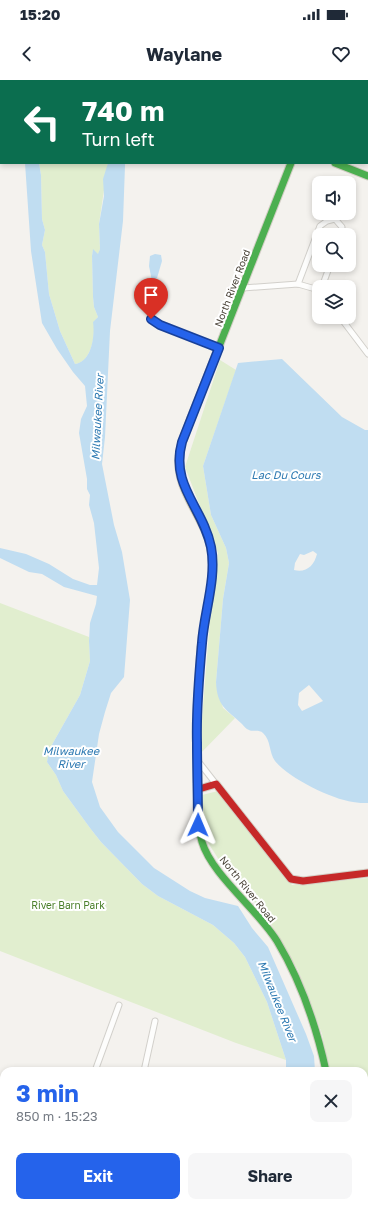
<!DOCTYPE html>
<meta charset="utf-8">
<style>
:root{--surface:#fff;--page:#f6f6f7;--text:#1f2937;--muted:#747a83;--accent:#2563eb}
body{margin:0;font-family:"Golos Text",sans-serif;background:var(--page);color:var(--text);height:100vh;display:flex;flex-direction:column;font-size:15px;white-space:nowrap}
*{box-sizing:border-box;margin:0}
p{font-size:13px;color:var(--muted)}
.icon{flex:none;width:22px;height:22px;fill:none;stroke:currentColor;stroke-width:2;stroke-linecap:round;stroke-linejoin:round}
.map{position:relative;flex:1;overflow:hidden}
.side{position:absolute;left:0px;top:987px;width:368px;height:140px;display:flex;flex-direction:column;background:var(--surface);border-radius:12px 12px 0 0;box-shadow:0 2px 6px #0003}
.side>*{flex:none}
.guide{position:absolute;left:0px;top:0px;width:368px;height:84px;box-shadow:0 2px 6px #0003;background:#0b6e4f;color:#fff;overflow:hidden}
.controls{position:absolute;left:312px;top:96px;display:grid;gap:8px}
.controls a{display:grid;place-items:center;width:44px;height:44px;border-radius:8px;background:var(--surface);box-shadow:0 2px 6px #0003;font-size:20px}
.pin{position:absolute;display:grid;place-items:center;width:34px;height:34px;color:#fff;margin:-41px -17px;border-radius:50% 50% 50% 0;rotate:-45deg;box-shadow:0 0 4px #0007}
.pin .icon{rotate:45deg}
.me{position:absolute;width:44px;margin:-22px;rotate:1deg;stroke-linejoin:round;filter:drop-shadow(0 0 3px #0008)}
.turn{display:flex;align-items:center;gap:14px;height:84px;padding:0 16px;font-size:18px}
.turn .icon{width:52px;height:52px;stroke-width:2.5}
.turn b{display:block;font-size:28px;line-height:34px}
.round{display:grid;place-items:center;flex:none;width:42px;height:42px;border-radius:8px;background:var(--page)}
.summary{display:flex;align-items:center;justify-content:space-between;height:68px;padding:0 16px}
h1{font-size:24px;font-weight:700;line-height:30px;color:var(--accent)}
.cta{display:flex;gap:8px;margin-top:auto;padding:8px 16px}
.cta a{flex:1;height:46px;border-radius:8px;background:var(--accent);color:#fff;font-size:16px;font-weight:700;line-height:46px;text-align:center}
.cta a+a{background:var(--page);color:var(--text)}
.status{display:flex;justify-content:space-between;align-items:center;height:28px;padding:0 20px;background:var(--surface);direction:ltr}
.status svg{height:11px;fill:currentColor}
header{display:flex;justify-content:space-between;align-items:center;height:52px;padding:0 16px;background:var(--surface);font-size:18px;font-weight:700}
.map>svg:first-child{display:block}
.green{fill:#e1eecf}
.water{fill:#c0ddf1;fill-rule:evenodd}
.lines{fill:none;stroke-linecap:round;stroke-linejoin:round}
.street-casing{stroke:#d2d0cb;stroke-width:7}
.fast-casing{stroke:#d3cfc5;stroke-width:9}
.slow-casing{stroke:#d3cfc5;stroke-width:9}
.jam-casing{stroke:#d3cfc5;stroke-width:9}
.street{stroke:#fdfdfc;stroke-width:5}
.fast{stroke:#4caf50;stroke-width:7}
.slow{stroke:#ffc107;stroke-width:7}
.jam{stroke:#c62828;stroke-width:7}
.route-casing{stroke:#184099;stroke-width:10}
.route{stroke:#2563eb;stroke-width:7}
.labels{text-anchor:middle;dominant-baseline:central;stroke-width:4;stroke-linejoin:round;paint-order:stroke}
.street-label{font-size:10px;fill:#4b4439;stroke:#fff}
.park-label{font-size:10px;fill:#4a7f2a;stroke:#fff}
.water-label{font-size:11px;font-style:italic;fill:#2e7ab2;stroke:#fff}
</style>
<div class="status"><b>15:20</b><svg viewBox="0 0 49 12"><path d="M0 12V9h3v3zM5 12V6h3v6zM10 12V3h3v9zM15 12V0h3v12zM26 1h20v11H26zM47 4h2v5h-2z"/></svg></div>
<header><svg class="icon" aria-label="back" viewBox="0 0 24 24"><path d="M15 5l-7 7 7 7"/></svg>Waylane<svg class="icon" aria-label="heart" viewBox="0 0 24 24"><path d="M12 20l-8-8c-3-5 5-10 8-4 3-6 11-1 8 4z"/></svg></header>
<div class="map">
<svg width="368" height="1127" viewBox="0 0 368 1127">
<rect width="100%" height="100%" fill="#f4f2ee"/>
<g class="green">
<path d="M39,83H108L99,144L100,169L98,175L93,170L92,176L93,217L94,227L98,237L94,242C95,255 92,282 75,284L60,251L49,214L45,172L42,165L45,150L42,139L41,95Z"/>
<path d="M220,280L236,290L203,386L211,435L226,468L229,483L223,519L216,602L223,628L235,638L199,675L210,540L218,473L185,387Z"/>
<path d="M0,523L89,557L90,581L80,615L49,670L47,682L56,695L63,711L90,748L101,762L142,804L158,816L213,845L234,863L245,877L267,922L286,980L236,963L0,871Z"/>
<path d="M218,711L292,805L368,798V1052H364V991H329L322,954L298,890L265,834L221,783L205,758L202,715Z"/>
</g>
<g class="water">
<path d="M25,83H39L41,95L42,139L45,150L42,165L45,172L49,214L60,251L75,284C92,282 95,255 93,242L98,237L94,227L93,217L92,176L93,169L98,174L100,169L99,144L104,116L103,99L108,83H125V86L123,141L110,251L105,357L102,384L114,445L122,472L130,520L124,597L111,613L105,632L99,654L92,702L100,727L118,752L154,788L190,811L205,818L238,826L252,848L268,867L306,954L314,976L315,991H286V980L267,922L245,877L234,863L213,845L158,816L142,804L101,762L90,748L63,711L56,695L47,682L49,670L80,615L90,581L89,561L90,543L96,524L97,516L64,507L42,494L29,492L0,478V468L26,474L49,484L73,499L90,505H97L99,488L94,443L89,425L90,415L87,409V399L79,353L81,339L87,326L85,306L73,292L57,269L42,243L31,171Z"/>
<path d="M155,174L161,175L162,181L157,198L152,201L149,186L150,176Z"/>
<path d="M282,279L342,337L365,350H368V723C363,723 358,723 353,722C331,719 289,698 275,681C269,673 271,660 263,653C259,649 253,652 249,650C246,649 244,646 242,644C226,629 217,626 216,602L223,519L229,483L226,468L211,435L203,386L238,283ZM313,471L317,474C314,486 306,493 294,490L295,483L300,474L304,475ZM309,605L323,621L302,631L298,625L299,613Z"/>
</g>
<g class="lines">
<defs>
<g id="street">
<path d="M253,1V0"/>
<path d="M298,204L320,146L327,141L335,139L342,147L341,155"/>
<path d="M322,207L330,185"/>
<path d="M243,208L298,204L319,210"/>
<path d="M340,237L368,274"/>
<path d="M151,239L160,245L219,268"/>
<path d="M198,681L216,704"/>
<path d="M95,991L119,925"/>
<path d="M144,991L155,941"/>
<path d="M364,1057L368,1056"/>
<path d="M0,1097L4,1099"/>
<path d="M66,1123L77,1127"/>
<path d="M111,1127L112,1123"/>
</g>
<g id="fast">
<path d="M324,0V1"/>
<path d="M335,83L368,96"/>
<path d="M191,338L291,83"/>
<path d="M198,710C199,727 197,746 202,762C212,795 257,829 277,861C301,901 316,945 326,991"/>
</g>
<g id="slow">
<path d="M191,338C187,350 180,363 179,376C175,413 209,441 212,476C215,507 204,537 201,567"/>
<path d="M314,1127L316,1123"/>
</g>
<g id="jam">
<path d="M199,709L216,704L291,799L303,801L368,793"/>
<path d="M198,710L197,631L201,567"/>
</g>
</defs>
<use href="#street" class="street-casing"/>
<use href="#fast" class="fast-casing"/>
<use href="#slow" class="slow-casing"/>
<use href="#jam" class="jam-casing"/>
<use href="#street" class="street"/>
<use href="#fast" class="fast"/>
<use href="#slow" class="slow"/>
<use href="#jam" class="jam"/>
</g>
<g class="lines">
<defs>
<path id="route" d="M151,239L160,245L219,268L182,362C170,406 203,427 211,467C217,498 204,532 202,563C199,596 196,630 197,663C197,690 198,717 198,745"/>
</defs>
<use href="#route" class="route-casing"/>
<use href="#route" class="route"/>
</g>
<g class="labels">
<g class="street-label">
<text transform="translate(232 208) rotate(-69)">North River Road</text>
<text transform="translate(248 809) rotate(51)">North River Road</text>
</g>
<g class="park-label">
<text x="68" y="825">River Barn Park</text>
</g>
<g class="water-label">
<text transform="translate(97 337) rotate(-87)">Milwaukee River</text>
<text x="286" y="394">Lac Du Cours</text>
<text x="71" y="670">Milwaukee<tspan x="71" dy="13">River</tspan></text>
<text transform="translate(278 921) rotate(68)">Milwaukee River</text>
</g>
</g>
</svg>
<div class="controls">
<a><svg class="icon" aria-label="sound" viewBox="0 0 24 24"><path d="M4 9h4l5-4v14l-5-4H4zM17 9q2 3 0 6"/></svg></a>
<a><svg class="icon" aria-label="search" viewBox="0 0 24 24"><circle cx="10" cy="10" r="6"/><path d="M15 15l6 6"/></svg></a>
<a><svg class="icon" aria-label="layers" viewBox="0 0 24 24"><path d="M12 4l9 5-9 5-9-5zM3 14l9 5 9-5"/></svg></a>
</div>
<div class="pin" style="left:151px;top:239px;background:#d93025"><svg class="icon" aria-label="arrive" viewBox="0 0 24 24"><path d="M6 21V4h12l-3 4 3 4H6"/></svg></div>
<svg class="me" style="left:198px;top:745px" viewBox="-20 -20 40 40"><path d="M0-17L14 15 0 8-14 15z" fill="#2563eb" stroke="#fff" stroke-width="4"/></svg>
<div class="guide">
<div class="turn"><svg class="icon" aria-label="left" viewBox="0 0 24 24"><path d="M17 20v-9H6M10 6l-5 5 5 5"/></svg><div><b>740 m</b>Turn left</div></div>
</div>
<section class="side">
<div class="summary"><div><h1>3 min</h1><p>850 m · 15:23</p></div><a class="round"><svg class="icon" aria-label="close" viewBox="0 0 24 24"><path d="M6 6l12 12M18 6L6 18"/></svg></a></div>
<div class="cta"><a>Exit</a><a>Share</a></div>
</section>
</div>
